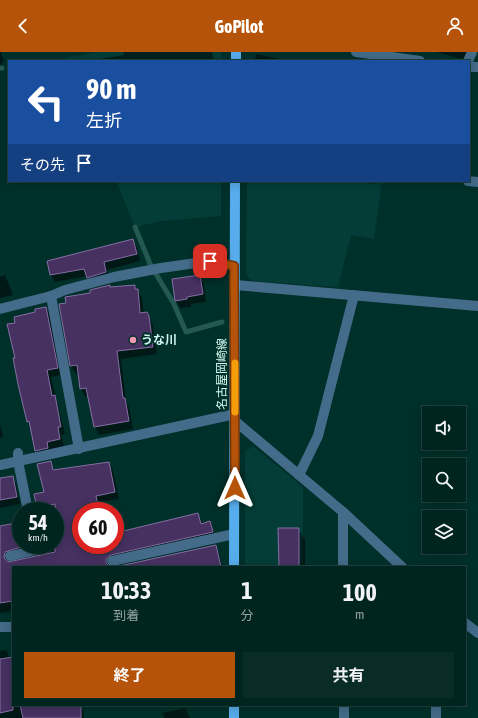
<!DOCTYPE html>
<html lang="ja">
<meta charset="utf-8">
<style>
:root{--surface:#002420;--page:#0a2c29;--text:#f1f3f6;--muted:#95a4a5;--line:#22413e;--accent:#b45309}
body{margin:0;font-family:"Asap Condensed","Noto Sans JP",sans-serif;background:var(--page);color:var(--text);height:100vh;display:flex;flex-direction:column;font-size:15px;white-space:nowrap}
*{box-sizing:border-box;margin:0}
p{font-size:13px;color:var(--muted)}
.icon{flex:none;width:22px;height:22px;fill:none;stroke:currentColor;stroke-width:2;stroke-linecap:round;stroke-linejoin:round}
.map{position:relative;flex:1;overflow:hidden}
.panel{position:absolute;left:12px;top:514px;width:454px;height:140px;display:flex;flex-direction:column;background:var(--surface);border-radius:0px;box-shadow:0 2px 10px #0003,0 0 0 1px var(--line)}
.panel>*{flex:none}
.hud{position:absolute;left:8px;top:8px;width:462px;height:122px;border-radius:0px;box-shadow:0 2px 10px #0003,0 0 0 1px var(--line);background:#1a4fa0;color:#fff;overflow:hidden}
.fabs{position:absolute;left:422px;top:354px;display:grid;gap:8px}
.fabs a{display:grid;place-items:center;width:44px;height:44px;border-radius:0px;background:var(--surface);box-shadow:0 2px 10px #0003,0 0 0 1px var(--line);font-size:20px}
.speed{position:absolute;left:12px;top:450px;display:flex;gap:8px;font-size:20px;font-weight:700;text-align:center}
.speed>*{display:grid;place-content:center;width:52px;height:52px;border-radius:50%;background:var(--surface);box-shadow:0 2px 10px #0003,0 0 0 1px var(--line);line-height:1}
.speed small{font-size:10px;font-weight:400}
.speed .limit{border:6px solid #d22;background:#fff;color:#111}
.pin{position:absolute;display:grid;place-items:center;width:34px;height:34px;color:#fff;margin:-17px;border-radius:8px;box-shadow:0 2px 6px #0006}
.me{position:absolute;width:44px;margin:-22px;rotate:0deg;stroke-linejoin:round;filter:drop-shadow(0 0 3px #0008)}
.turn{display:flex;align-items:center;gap:14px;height:84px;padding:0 12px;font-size:18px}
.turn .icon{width:52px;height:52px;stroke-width:2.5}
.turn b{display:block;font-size:28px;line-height:34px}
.then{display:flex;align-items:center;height:38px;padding:0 12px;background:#0003;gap:8px;font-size:15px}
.eta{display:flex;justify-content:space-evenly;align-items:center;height:68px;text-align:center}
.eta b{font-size:24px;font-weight:700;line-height:28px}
.cta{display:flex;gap:8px;margin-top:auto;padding:8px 12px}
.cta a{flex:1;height:46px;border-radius:0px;background:var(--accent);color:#fff;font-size:16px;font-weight:700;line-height:46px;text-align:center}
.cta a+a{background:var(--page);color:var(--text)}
header{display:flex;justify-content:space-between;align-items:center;height:52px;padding:0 12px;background:var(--accent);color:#fff;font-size:18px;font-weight:700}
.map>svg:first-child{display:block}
.built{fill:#043d37}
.shadow{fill:#0007;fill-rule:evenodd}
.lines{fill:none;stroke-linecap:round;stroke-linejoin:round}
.stream{stroke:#235951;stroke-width:5}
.building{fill:#463161;stroke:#856fa4}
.minor{stroke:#446b89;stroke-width:10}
.major{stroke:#57aceb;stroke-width:10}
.route-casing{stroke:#753606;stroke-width:10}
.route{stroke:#b45309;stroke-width:7}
.slow{stroke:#f59e0b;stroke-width:7}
.poi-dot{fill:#f19ab1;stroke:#00302a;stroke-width:1.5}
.labels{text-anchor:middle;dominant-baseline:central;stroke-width:4;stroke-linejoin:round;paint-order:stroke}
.poi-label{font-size:12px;font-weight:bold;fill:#cff7ef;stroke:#00302a;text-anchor:start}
.street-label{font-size:12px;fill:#cff7ef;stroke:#00302a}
</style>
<header><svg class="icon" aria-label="back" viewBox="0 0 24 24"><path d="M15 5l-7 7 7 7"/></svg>GoPilot<svg class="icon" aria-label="person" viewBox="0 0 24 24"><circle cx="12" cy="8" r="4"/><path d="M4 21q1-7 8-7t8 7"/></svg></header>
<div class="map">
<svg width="478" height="666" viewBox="0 0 478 666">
<rect width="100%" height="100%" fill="#00302a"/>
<g class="built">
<path d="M97,0H221V9H66L65,6Z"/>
<path d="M116,129H221V164L161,169L135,175Z"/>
<path d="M247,129H382L374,187L351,183L338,235L253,229L246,222Z"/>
<path d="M253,394L303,435V515H245V400Z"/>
</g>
<g class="shadow">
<path d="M0,0H2L1,3L4,8L0,15Z"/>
<path d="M123,0H212L214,9H87L124,3Z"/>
<path d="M436,0H468L466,8Z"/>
<path d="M256,2L288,9H255Z"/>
<path d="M357,129H375V132Z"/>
<path d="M133,188L137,195L140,209L107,218L110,228L92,232L87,224L55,230L51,223Z"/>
<path d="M5,223L13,243L0,246V225Z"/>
<path d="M200,224L204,232L206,250L191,252V255L180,256L176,249Z"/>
<path d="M135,234L142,246L144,262L147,261L153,273L157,302L121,307L126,349L129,355L133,377L99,383L95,375L88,344L85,345L81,337L79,321L76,322L71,314L92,242L110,236Z"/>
<path d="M46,256L50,263L61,323L51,325L65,382L61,383L64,394L40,406L36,398L31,375L28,369L16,307V271Z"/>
<path d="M0,372L3,385L0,386Z"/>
<path d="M50,410L55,419L109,411L113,418L119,447L100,450L101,459H81V493H115V482L198,462L203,472L210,471L216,487L114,510L109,515H13V559L0,561V475L21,471V493H55V459H39L35,443L45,441ZM37,493L43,495L41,503L11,511L7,510L10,506Z"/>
<path d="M12,425L16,432L20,452L0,456V427Z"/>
<path d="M298,477L305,488V515H280Z"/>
<path d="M215,494L219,501L222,515H115Z"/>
<path d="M6,598L10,606H13V653H80L84,660V666H0V599Z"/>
<path d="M185,656L190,666H164L162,661Z"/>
</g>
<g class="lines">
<g class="stream">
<path d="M0,16H2"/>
<path d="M135,175L151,214"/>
<path d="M156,222L174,252L186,280L222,270"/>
</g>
</g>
<g class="building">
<path d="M133,187L137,202L104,210L106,220L87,226L84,217L50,223L47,209Z"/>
<path d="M200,223L203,242L187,245V247L175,249L172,227Z"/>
<path d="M110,233V235L135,233V237H138L140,261L147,260L149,264L153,295L117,299L123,346H125L129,369L94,375L86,336L80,337L77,313L70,314L59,252L66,251L65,245L90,241V238Z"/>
<path d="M46,255L58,316L47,318L52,344L55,343L61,375H58L60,387L47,390L48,396L35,399L29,369L27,370L18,332L13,306H15L7,272L15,271L14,265L35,260V257Z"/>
<path d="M51,409L53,418L109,410L115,440L96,444L99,459H81V493H115V481L198,461L201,472L210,469L213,480L111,503L106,507V511L110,515H13V549L0,551V474L21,470V495L5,500L4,506L8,510L55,500V452L37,456L34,442L44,440L37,412Z"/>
<path d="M13,424L17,445L0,448V426Z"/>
<path d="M278,476H299V515H279Z"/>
<path d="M216,493L221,515H115Z"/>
<path d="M13,605V658L0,661V607Z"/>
<path d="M20,653H81V666H23Z"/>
</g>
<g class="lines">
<g class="minor">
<path d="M356,0L420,9"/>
<path d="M468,9L472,0"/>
<path d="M469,15H478"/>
<path d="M468,129L478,130"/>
<path d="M235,233L478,254"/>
<path d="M51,244L79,397"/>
<path d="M0,257L51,244L65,238L114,225L161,216L210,209L234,214"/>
<path d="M235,369L343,460L402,515"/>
<path d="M18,401V409L28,459"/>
<path d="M0,413L235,362"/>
<path d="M299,423L318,384L354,243"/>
<path d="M343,460V515"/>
<path d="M10,504L36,498L35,493"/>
<path d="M112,509L234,482"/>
<path d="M465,571L478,581"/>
<path d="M0,575H13"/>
<path d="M344,653V666"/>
<path d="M436,653V666"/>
</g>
<g class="major">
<path d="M236,9V0"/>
<path d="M234,515L235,129"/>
<path d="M234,666V653"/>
</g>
</g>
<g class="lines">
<defs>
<path id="route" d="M210,209L234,214L235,436"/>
</defs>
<use href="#route" class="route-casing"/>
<use href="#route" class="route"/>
<path class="slow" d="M235,311V360"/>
</g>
<circle class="poi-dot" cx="133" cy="288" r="4"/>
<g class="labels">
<g class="poi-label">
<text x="141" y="288">うな川</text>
</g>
<g class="street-label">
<text transform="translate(222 322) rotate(-90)">名古屋岡崎線</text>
</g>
</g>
</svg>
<div class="fabs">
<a><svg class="icon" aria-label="sound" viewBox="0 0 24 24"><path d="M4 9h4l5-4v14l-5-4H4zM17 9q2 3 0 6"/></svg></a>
<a><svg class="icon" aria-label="search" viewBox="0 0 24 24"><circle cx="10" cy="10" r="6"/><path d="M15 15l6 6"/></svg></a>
<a><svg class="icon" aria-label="layers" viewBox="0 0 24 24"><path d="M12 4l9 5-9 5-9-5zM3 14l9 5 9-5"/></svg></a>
</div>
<div class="speed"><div>54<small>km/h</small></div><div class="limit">60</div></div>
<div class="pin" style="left:210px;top:209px;background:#d93025"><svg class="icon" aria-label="arrive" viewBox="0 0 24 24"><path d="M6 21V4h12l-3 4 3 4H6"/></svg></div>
<svg class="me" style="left:235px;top:436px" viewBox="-20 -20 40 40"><path d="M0-17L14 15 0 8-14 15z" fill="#b45309" stroke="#fff" stroke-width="4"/></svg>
<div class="hud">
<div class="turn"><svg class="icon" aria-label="left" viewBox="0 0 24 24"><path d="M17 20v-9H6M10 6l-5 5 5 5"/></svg><div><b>90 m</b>左折</div></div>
<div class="then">その先<svg class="icon" aria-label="arrive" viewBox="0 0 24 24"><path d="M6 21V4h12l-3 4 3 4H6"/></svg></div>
</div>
<section class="panel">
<div class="eta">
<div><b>10:33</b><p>到着</p></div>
<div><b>1</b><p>分</p></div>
<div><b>100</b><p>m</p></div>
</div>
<div class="cta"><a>終了</a><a>共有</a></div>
</section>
</div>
